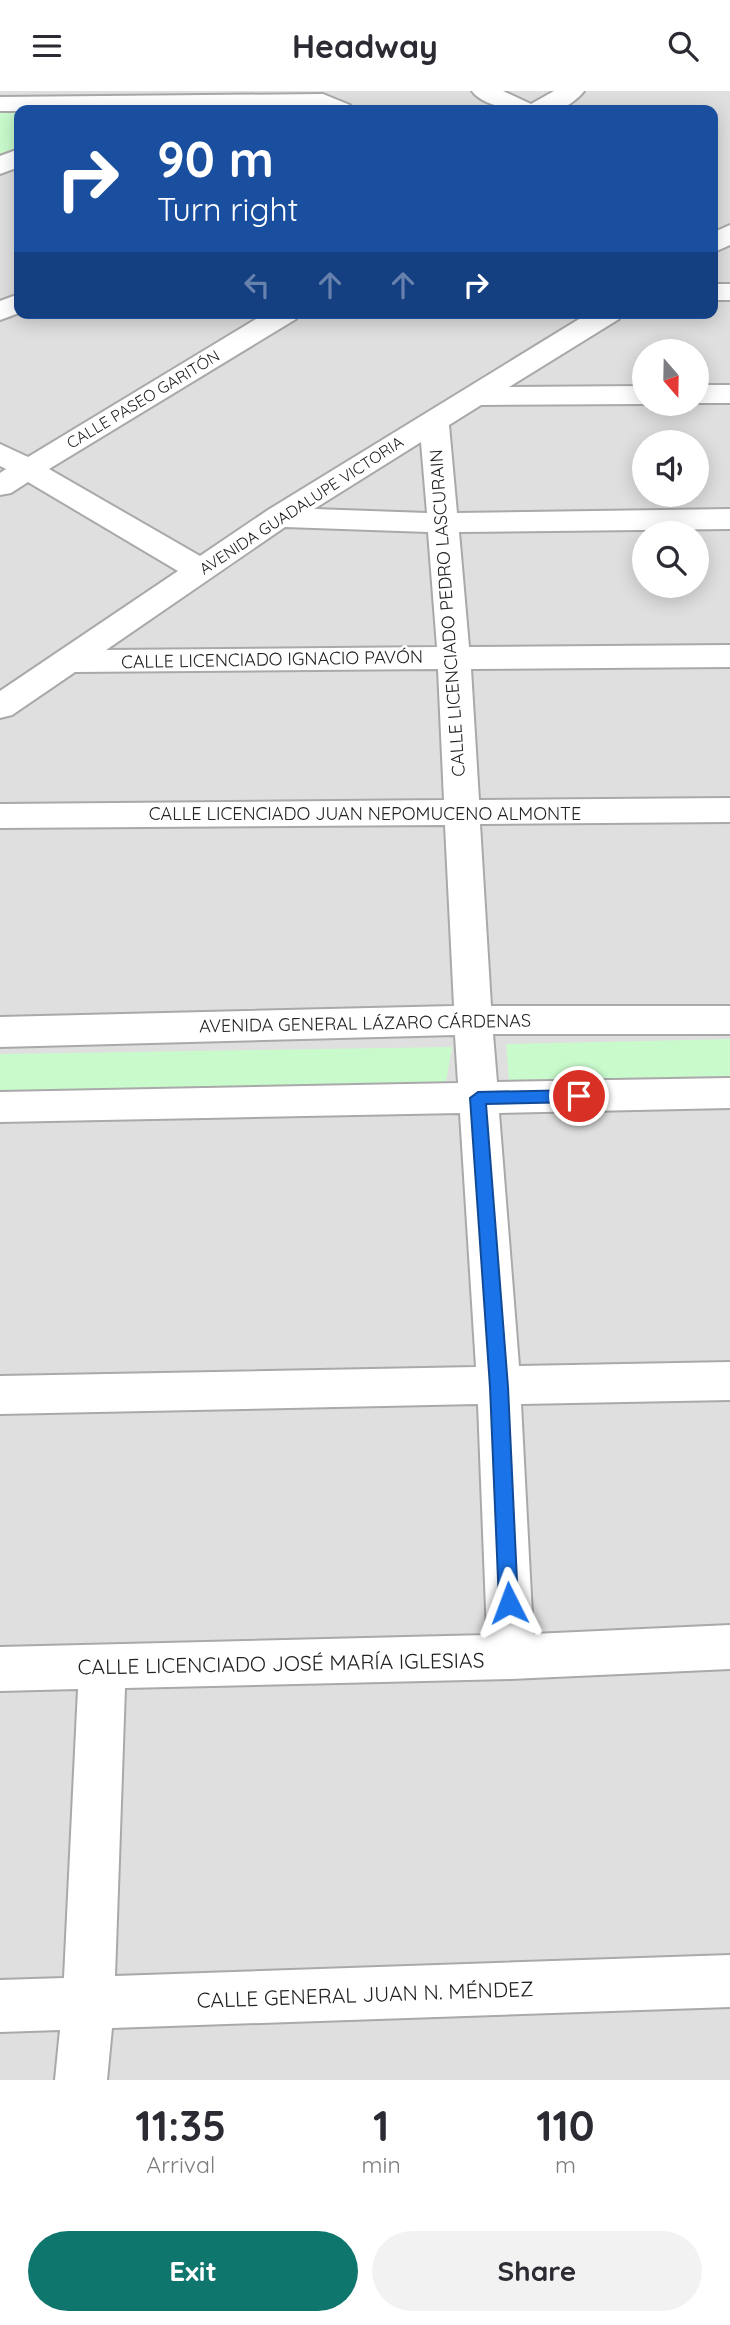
<!DOCTYPE html>
<meta charset="utf-8">
<style>
:root{--surface:#fff;--page:#f2f2f3;--text:#2b2b33;--muted:#7c7c81;--accent:#0f766e}
body{margin:0;font-family:Quicksand,sans-serif;background:var(--page);color:var(--text);height:100vh;display:flex;flex-direction:column;font-size:26px;white-space:nowrap}
*{box-sizing:border-box;margin:0}
p{font-size:23px;color:var(--muted)}
.icon{flex:none;width:38px;height:38px;fill:none;stroke:currentColor;stroke-width:2;stroke-linecap:round;stroke-linejoin:round}
.map{position:relative;height:1989px;overflow:hidden}
.panel{display:flex;flex-direction:column;background:var(--surface);flex:1}
.panel>*{flex:none}
.hud{position:absolute;left:14px;top:14px;width:704px;height:214px;border-radius:14px;box-shadow:0 4px 18px #0003;background:#1a4fa0;color:#fff;overflow:hidden}
.needle{width:46px;rotate:160deg}
.tools{position:absolute;left:632px;top:248px;display:grid;gap:14px}
.tools a{display:grid;place-items:center;width:77px;height:77px;border-radius:50%;background:var(--surface);box-shadow:0 4px 18px #0003;font-size:35px}
.pin{position:absolute;display:grid;place-items:center;width:60px;height:60px;color:#fff;margin:-30px;border:4px solid #fff;border-radius:50%;box-shadow:0 2px 7px #0007}
.me{position:absolute;width:77px;margin:-38px;rotate:357deg;stroke-linejoin:round;filter:drop-shadow(0 0 5px #0008)}
.turn{display:flex;align-items:center;gap:24px;height:147px;padding:0 28px;font-size:32px}
.turn .icon{width:91px;height:91px;stroke-width:2.5}
.turn b{display:block;font-size:49px;line-height:60px}
.lanes{display:flex;align-items:center;height:66px;padding:0 28px;background:#0003;justify-content:center;gap:35px;direction:ltr}
.lanes .off{opacity:.35}
.eta{display:flex;justify-content:space-evenly;align-items:center;height:119px;text-align:center}
.eta b{font-size:42px;font-weight:700;line-height:49px}
.button{display:flex;gap:14px;margin-top:auto;padding:14px 28px}
.button a{flex:1;height:80px;border-radius:42px;background:var(--accent);color:#fff;font-size:28px;font-weight:700;line-height:80px;text-align:center}
.button a+a{background:var(--page);color:var(--text)}
header{display:flex;justify-content:space-between;align-items:center;height:91px;padding:0 28px;background:var(--surface);font-size:32px;font-weight:700}
.map>svg:first-child{display:block}
.residential{fill:#e0dfdf;fill-rule:evenodd}
.park{fill:#c8facc}
.lines{fill:none;stroke-linecap:round;stroke-linejoin:round}
.minor-casing{stroke:#a9a9a9;stroke-width:4}
.minor{fill:#fff;fill-rule:evenodd}
.route{fill:#1a73e8;stroke:#114b97;stroke-width:2}
.labels{text-anchor:middle;dominant-baseline:central;stroke-width:5;stroke-linejoin:round;paint-order:stroke}
.far-street-label{font-size:16px;fill:#222;stroke:#fff}
.street-label{font-size:18px;fill:#222;stroke:#fff}
.near-street-label{font-size:21px;fill:#222;stroke:#fff}
</style>
<header><svg class="icon" aria-label="menu" viewBox="0 0 24 24"><path d="M4 6h16M4 12h16M4 18h16"/></svg>Headway<svg class="icon" aria-label="search" viewBox="0 0 24 24"><circle cx="10" cy="10" r="6"/><path d="M15 15l6 6"/></svg></header>
<div class="map">
<svg width="730" height="1989" viewBox="0 0 730 1989">
<rect width="100%" height="100%" fill="#f2efe9"/>
<path class="residential" d="M0,0H730V1989H0ZM19,19H712V222H19ZM644,261H696V313H644ZM644,352H696V404H644ZM644,443H696V495H644Z"/>
<g class="park">
<path d="M0,15L19,19V62L0,72Z"/>
<path d="M730,948V985L509,989L506,953Z"/>
<path d="M452,956L446,991L0,1002V963Z"/>
</g>
<g class="lines">
<defs>
<g id="minor">
<path d="M472,0H503L531,13L554,0H584C579,7 566,17 557,19C536,25 484,18 472,0Z"/>
<path d="M323,3L350,14L353,19L0,20V6Z"/>
<path d="M19,58V76L0,83V65Z"/>
<path d="M730,134V154L712,162V142Z"/>
<rect x="712" y="193" width="18" height="16"/>
<path d="M19,203V222L0,229V210Z"/>
<path d="M266,222H300L296,228L49,378L200,465L268,419L589,222H623L619,228L509,296L644,295V313L481,314L449,334L457,422L730,418V438L459,441L469,556L730,554V576L471,578L479,709L730,707V731L480,733L491,915H730V943H493L497,991L730,987V1017L499,1022L519,1275L730,1271V1309L521,1313L533,1543L730,1534V1578L511,1588L125,1597L115,1885L730,1864V1916L112,1937L107,1989H55L60,1939L0,1941V1889L64,1887L78,1598L0,1600V1556L487,1544L478,1313L0,1323V1285L476,1276L460,1022L0,1031V1001L458,992L455,944L0,956V926L454,915L445,734L0,737V713L444,709L438,578L75,581L12,624L0,627V600L178,480L28,391L11,402L0,404V382L6,378L0,375V353L28,366ZM421,351L427,422L314,418ZM285,436L428,441L437,556L106,559Z"/>
<rect x="696" y="294" width="34" height="18"/>
</g>
</defs>
<use href="#minor" class="minor-casing"/>
<use href="#minor" class="minor"/>
</g>
<path class="route" d="M579,999L587,1005L579,1011L486,1013L508,1296L518,1512L515,1518L509,1521L502,1518L499,1512L490,1296L470,1007L478,1001Z"/>
<g class="labels">
<g class="far-street-label">
<text transform="translate(143 308) rotate(-31)">CALLE PASEO GARITÓN</text>
<text transform="translate(301 414) rotate(-33)">AVENIDA GUADALUPE VICTORIA</text>
</g>
<g class="street-label">
<text transform="translate(447 522) rotate(-94)">CALLE LICENCIADO PEDRO LASCURAIN</text>
<text transform="translate(272 568) rotate(-1)">CALLE LICENCIADO IGNACIO PAVÓN</text>
<text x="365" y="722">CALLE LICENCIADO JUAN NEPOMUCENO ALMONTE</text>
<text transform="translate(365 932) rotate(-1)">AVENIDA GENERAL LÁZARO CÁRDENAS</text>
</g>
<g class="near-street-label">
<text transform="translate(281 1572) rotate(-1)">CALLE LICENCIADO JOSÉ MARÍA IGLESIAS</text>
<text transform="translate(365 1903) rotate(-2)">CALLE GENERAL JUAN N. MÉNDEZ</text>
</g>
</g>
</svg>
<div class="tools">
<a><svg class="needle" viewBox="-14 -14 28 28"><path d="M0-13l5 13h-10z" fill="#e53935"/><path d="M0 13l5-13h-10z" fill="#7c7c81"/></svg></a>
<a><svg class="icon" aria-label="sound" viewBox="0 0 24 24"><path d="M4 9h4l5-4v14l-5-4H4zM17 9q2 3 0 6"/></svg></a>
<a><svg class="icon" aria-label="search" viewBox="0 0 24 24"><circle cx="10" cy="10" r="6"/><path d="M15 15l6 6"/></svg></a>
</div>
<div class="pin" style="left:579px;top:1005px;background:#d93025"><svg class="icon" aria-label="arrive" viewBox="0 0 24 24"><path d="M6 21V4h12l-3 4 3 4H6"/></svg></div>
<svg class="me" style="left:509px;top:1512px" viewBox="-20 -20 40 40"><path d="M0-17L14 15 0 8-14 15z" fill="#1a73e8" stroke="#fff" stroke-width="4"/></svg>
<div class="hud">
<div class="turn"><svg class="icon" aria-label="right" viewBox="0 0 24 24"><path d="M7 20v-9h11M14 6l5 5-5 5"/></svg><div><b>90 m</b>Turn right</div></div>
<div class="lanes"><svg class="icon off" aria-label="left" viewBox="0 0 24 24"><path d="M17 20v-9H6M10 6l-5 5 5 5"/></svg><svg class="icon off" aria-label="ahead" viewBox="0 0 24 24"><path d="M12 20V5M6 11l6-6 6 6"/></svg><svg class="icon off" aria-label="ahead" viewBox="0 0 24 24"><path d="M12 20V5M6 11l6-6 6 6"/></svg><svg class="icon" aria-label="right" viewBox="0 0 24 24"><path d="M7 20v-9h11M14 6l5 5-5 5"/></svg></div>
</div>
</div>
<section class="panel">
<div class="eta">
<div><b>11:35</b><p>Arrival</p></div>
<div><b>1</b><p>min</p></div>
<div><b>110</b><p>m</p></div>
</div>
<div class="button"><a>Exit</a><a>Share</a></div>
</section>
